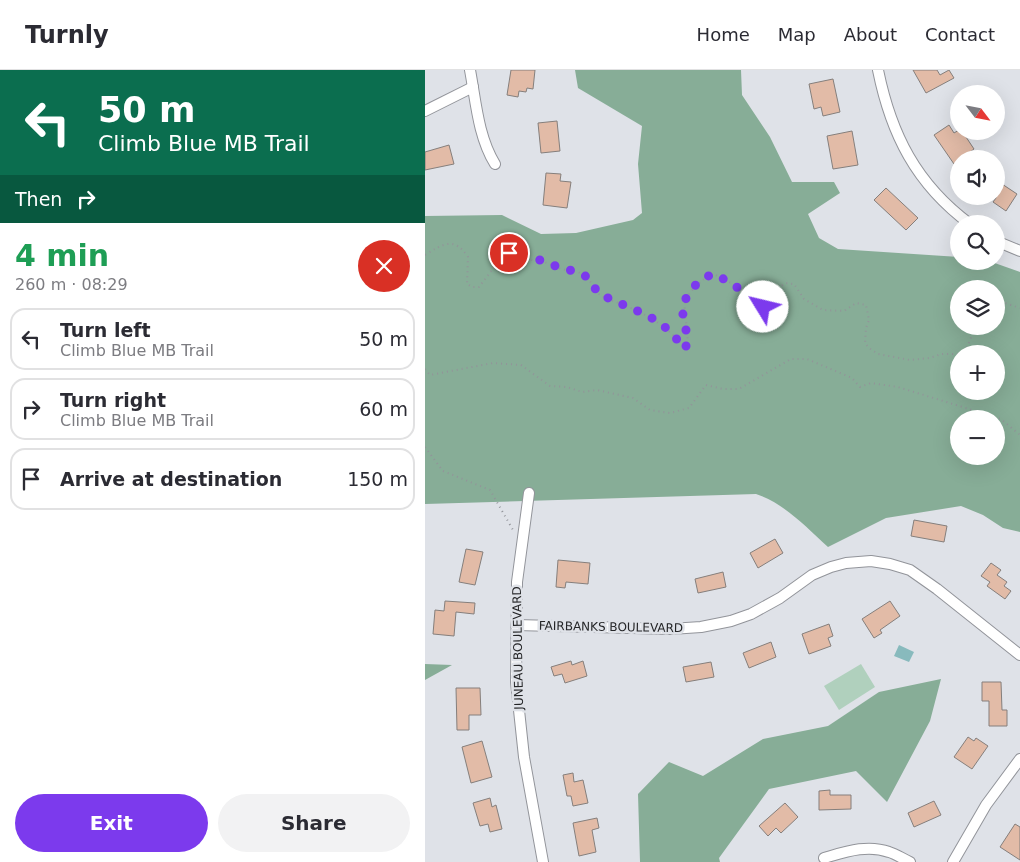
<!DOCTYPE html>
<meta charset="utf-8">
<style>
:root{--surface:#fff;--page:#f2f2f3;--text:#2b2b33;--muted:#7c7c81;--line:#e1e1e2;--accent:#7c3aed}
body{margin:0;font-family:"DejaVu Sans",sans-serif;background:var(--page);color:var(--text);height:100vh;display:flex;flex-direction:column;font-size:19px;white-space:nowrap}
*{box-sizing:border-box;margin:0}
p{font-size:16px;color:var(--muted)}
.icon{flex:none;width:28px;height:28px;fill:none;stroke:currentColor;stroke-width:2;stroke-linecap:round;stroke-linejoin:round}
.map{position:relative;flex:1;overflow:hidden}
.drawer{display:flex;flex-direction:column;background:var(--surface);width:425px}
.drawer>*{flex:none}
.banner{background:#0b6e4f;color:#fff;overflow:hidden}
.needle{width:32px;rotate:122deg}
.buttons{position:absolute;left:525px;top:15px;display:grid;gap:10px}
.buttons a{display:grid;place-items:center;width:55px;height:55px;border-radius:50%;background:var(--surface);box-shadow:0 5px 20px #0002;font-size:25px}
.pin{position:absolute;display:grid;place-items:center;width:42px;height:42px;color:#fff;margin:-21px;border:2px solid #fff;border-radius:50%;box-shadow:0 1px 5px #0007}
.me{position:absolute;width:55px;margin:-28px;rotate:306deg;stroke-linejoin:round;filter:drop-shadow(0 0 4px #0008)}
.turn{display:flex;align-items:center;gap:18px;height:105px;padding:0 15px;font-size:22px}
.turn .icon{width:65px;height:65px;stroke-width:2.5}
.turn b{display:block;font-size:35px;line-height:42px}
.then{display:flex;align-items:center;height:48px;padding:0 15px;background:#0003;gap:10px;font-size:19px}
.round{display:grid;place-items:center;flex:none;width:52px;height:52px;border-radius:26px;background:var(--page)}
.head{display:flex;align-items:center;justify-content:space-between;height:85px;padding:0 15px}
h1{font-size:30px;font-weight:600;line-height:38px;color:#1e9e55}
.action{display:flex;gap:10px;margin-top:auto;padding:10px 15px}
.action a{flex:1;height:58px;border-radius:30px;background:var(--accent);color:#fff;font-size:20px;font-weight:600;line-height:58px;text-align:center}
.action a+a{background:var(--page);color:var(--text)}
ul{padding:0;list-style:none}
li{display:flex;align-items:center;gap:15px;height:62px;margin:0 10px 8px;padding:0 5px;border:2px solid var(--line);border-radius:15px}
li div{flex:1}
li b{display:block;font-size:19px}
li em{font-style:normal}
header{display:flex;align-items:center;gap:30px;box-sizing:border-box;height:70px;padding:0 25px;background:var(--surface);border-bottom:1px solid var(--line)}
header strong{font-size:24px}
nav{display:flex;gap:28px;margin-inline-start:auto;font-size:18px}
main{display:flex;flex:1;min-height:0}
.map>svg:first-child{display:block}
.green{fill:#b0d0bd}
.forest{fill:#87ad97;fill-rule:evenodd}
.water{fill:#88babd}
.building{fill:#e2bba7;stroke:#857f7c}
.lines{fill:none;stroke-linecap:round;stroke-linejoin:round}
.minor-casing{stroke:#92949a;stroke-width:12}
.path{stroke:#929499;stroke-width:2;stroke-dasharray:1 4;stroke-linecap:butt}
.minor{stroke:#fff;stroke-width:10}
.route{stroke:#7c3aed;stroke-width:9;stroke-dasharray:0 16.2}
.labels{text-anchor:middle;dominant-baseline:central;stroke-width:5;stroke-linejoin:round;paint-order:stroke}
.street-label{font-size:12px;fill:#242527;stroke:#dfe2e8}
</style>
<header>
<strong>Turnly</strong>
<nav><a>Home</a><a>Map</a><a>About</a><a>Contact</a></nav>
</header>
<main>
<section class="drawer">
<div class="banner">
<div class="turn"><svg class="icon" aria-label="left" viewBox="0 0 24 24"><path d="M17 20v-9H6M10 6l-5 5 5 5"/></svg><div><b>50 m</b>Climb Blue MB Trail</div></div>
<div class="then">Then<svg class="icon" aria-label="right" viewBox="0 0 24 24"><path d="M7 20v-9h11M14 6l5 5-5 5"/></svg></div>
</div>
<div class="head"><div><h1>4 min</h1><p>260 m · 08:29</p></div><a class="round" style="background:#d93025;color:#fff"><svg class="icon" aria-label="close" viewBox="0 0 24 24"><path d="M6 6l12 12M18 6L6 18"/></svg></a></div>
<ul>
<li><svg class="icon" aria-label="left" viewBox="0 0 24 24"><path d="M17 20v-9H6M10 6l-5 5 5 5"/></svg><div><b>Turn left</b><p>Climb Blue MB Trail</p></div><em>50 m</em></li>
<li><svg class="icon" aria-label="right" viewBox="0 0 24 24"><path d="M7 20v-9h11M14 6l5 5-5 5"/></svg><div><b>Turn right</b><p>Climb Blue MB Trail</p></div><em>60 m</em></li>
<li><svg class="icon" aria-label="arrive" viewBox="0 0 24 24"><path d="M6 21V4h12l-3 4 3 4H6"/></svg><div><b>Arrive at destination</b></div><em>150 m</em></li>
</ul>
<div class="action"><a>Exit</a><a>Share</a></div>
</section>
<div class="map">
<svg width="595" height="792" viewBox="0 0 595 792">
<rect width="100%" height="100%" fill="#dfe2e8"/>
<path class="green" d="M436,594L450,617L414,640L399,616Z"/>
<g class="forest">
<path d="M150,0H316L317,25L345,67L367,112H409L415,123L383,144L394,168L413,179L534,187V191H564L595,202V462L578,458L558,445L536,436L461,448L403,477C382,458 359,433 331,424L0,434V146L77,145L116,164L151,163L208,150L217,143L213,94L217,56L153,18ZM534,219H571V256H534ZM534,284H571V321H534ZM534,349H571V386H534Z"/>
<path d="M0,594L27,595L0,610Z"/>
<path d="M516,609L505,651L462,732L431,701L344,719L294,788L295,792H215L213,724L244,692L278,706L338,669L403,656L454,622Z"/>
</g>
<path class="water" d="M474,575L489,582L484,592L469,586Z"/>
<g class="building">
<path d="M86,0H110L108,19L102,18L101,22L94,21L93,27L82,25Z"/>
<path d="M488,0H512L515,5L524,0L529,8L501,23Z"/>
<path d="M408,9L415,42L398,46L396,37L389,39L384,14Z"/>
<path d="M132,51L135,81L116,83L113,53Z"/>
<path d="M524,55L529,63L534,60L537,61L549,79L529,94L509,65Z"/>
<path d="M427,61L433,95L408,99L402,66Z"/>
<path d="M24,75L29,94L0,100V82Z"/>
<path d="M121,103L136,104L135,111L146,112L142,138L118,135Z"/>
<path d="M571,110L592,124L581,141L568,132L571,128Z"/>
<path d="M461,118L493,148L481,160L449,130Z"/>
<path d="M489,450L522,456L519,472L486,466Z"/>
<path d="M350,469L358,483L333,498L325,483Z"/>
<path d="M41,479L58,482L50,515L34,512Z"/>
<path d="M133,490L165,493L163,514L141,512L140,518L131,517Z"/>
<path d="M566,493L576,500L572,505L582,512L579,516L586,521L580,529L562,516L565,512L556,506Z"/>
<path d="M298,502L301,517L273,523L270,509Z"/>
<path d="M20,531L50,533L49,544L31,542L29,566L8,564L10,540L19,541Z"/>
<path d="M465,531L475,546L455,560L457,563L449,568L437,549Z"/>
<path d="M404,554L408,566L403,568L406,576L384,584L377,564Z"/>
<path d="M346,572L351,587L324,598L318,583Z"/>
<path d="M146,591L147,595L158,591L162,606L140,613L137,604L129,606L126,597Z"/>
<path d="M286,592L289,607L261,612L258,597Z"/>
<path d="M557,612H576L577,640H582V656H564V631H557Z"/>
<path d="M31,618H55L56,645H44V660H32Z"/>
<path d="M543,667L549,671L551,668L563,676L547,699L529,687Z"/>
<path d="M57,671L67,707L46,713L37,677Z"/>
<path d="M148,703L149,712L158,710L163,733L148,736L146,726H142L138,705Z"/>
<path d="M405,720V725H426V739L394,740V721Z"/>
<path d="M65,728L67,737L71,735L77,759L65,762L63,754L55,756L48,733Z"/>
<path d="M509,731L516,745L489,757L483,743Z"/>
<path d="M360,733L373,747L356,763L351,758L343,766L334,756Z"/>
<path d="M172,748L174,758L167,760L171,782L154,786L148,753Z"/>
<path d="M590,754L595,757V790L575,777Z"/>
</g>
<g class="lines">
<defs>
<g id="minor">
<path d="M45,0C51,32 53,66 70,94"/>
<path d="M453,0C466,64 491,114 545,154"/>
<path d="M0,41L48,17"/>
<path d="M571,171L595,181"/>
<path d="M104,423L92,512L91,612L99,687L118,792"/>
<path d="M91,555L246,559L276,557L306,551L326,544L355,528L387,505L406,497L421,493L446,491L465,494L485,500L512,519L595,585"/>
<path d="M399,788C420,782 442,774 464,782C471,784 478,789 485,792"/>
<path d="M528,792L561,735L595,689"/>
</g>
</defs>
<use href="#minor" class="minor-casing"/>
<g class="path">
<path d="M0,185C18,174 29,166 43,187L42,214L47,217H54L76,188L84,183L93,184L109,191L115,190L136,199L153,202L162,207L174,224L180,228C211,239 240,251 260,279C270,254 246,238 273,214C279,209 282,206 289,204L308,214L319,223L328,238C340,242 343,228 350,221C353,218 357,215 361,213L369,214L379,229L398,240L419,241L431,233L441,235L444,250L441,258L440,273L444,278L453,284L485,290L505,288L516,284H534"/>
<path d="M571,230L595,238"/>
<path d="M534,284C544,280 546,266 550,256"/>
<path d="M0,299L5,305L68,293L96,295L125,316L142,317L157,322L172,320L208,328L225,340L245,343L264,338L281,315L298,319H314L366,289H382L427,308L435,317L446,313L473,317L576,349L595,365"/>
<path d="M0,377L18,401L65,420L88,460"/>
</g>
<use href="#minor" class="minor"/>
</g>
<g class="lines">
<path class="route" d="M84,183L93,184L109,191L115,190L136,198L153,202L162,207L174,224L224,246L244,260L260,279C266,265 256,250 258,237C261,222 276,207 289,204L308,214L319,223L328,238L333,239L338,237"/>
</g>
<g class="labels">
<g class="street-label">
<text transform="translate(186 557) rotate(1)">FAIRBANKS BOULEVARD</text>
<text transform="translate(93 578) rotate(-91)">JUNEAU BOULEVARD</text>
</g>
</g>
</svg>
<div class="buttons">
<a><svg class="needle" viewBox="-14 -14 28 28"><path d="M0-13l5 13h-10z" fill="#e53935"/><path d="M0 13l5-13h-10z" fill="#7c7c81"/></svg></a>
<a><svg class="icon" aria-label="sound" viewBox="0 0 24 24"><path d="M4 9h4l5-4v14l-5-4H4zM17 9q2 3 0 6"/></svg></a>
<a><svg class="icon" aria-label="search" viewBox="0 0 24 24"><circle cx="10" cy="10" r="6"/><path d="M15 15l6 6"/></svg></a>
<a><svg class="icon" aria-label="layers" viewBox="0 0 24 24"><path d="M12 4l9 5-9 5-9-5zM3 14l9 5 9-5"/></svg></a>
<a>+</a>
<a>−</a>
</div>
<div class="pin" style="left:84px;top:183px;background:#d93025"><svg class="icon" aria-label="arrive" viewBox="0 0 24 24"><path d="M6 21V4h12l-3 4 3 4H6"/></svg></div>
<svg class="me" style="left:338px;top:237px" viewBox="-20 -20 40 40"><circle r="19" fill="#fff"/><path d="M0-13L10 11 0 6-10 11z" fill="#7c3aed"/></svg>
</div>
</main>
